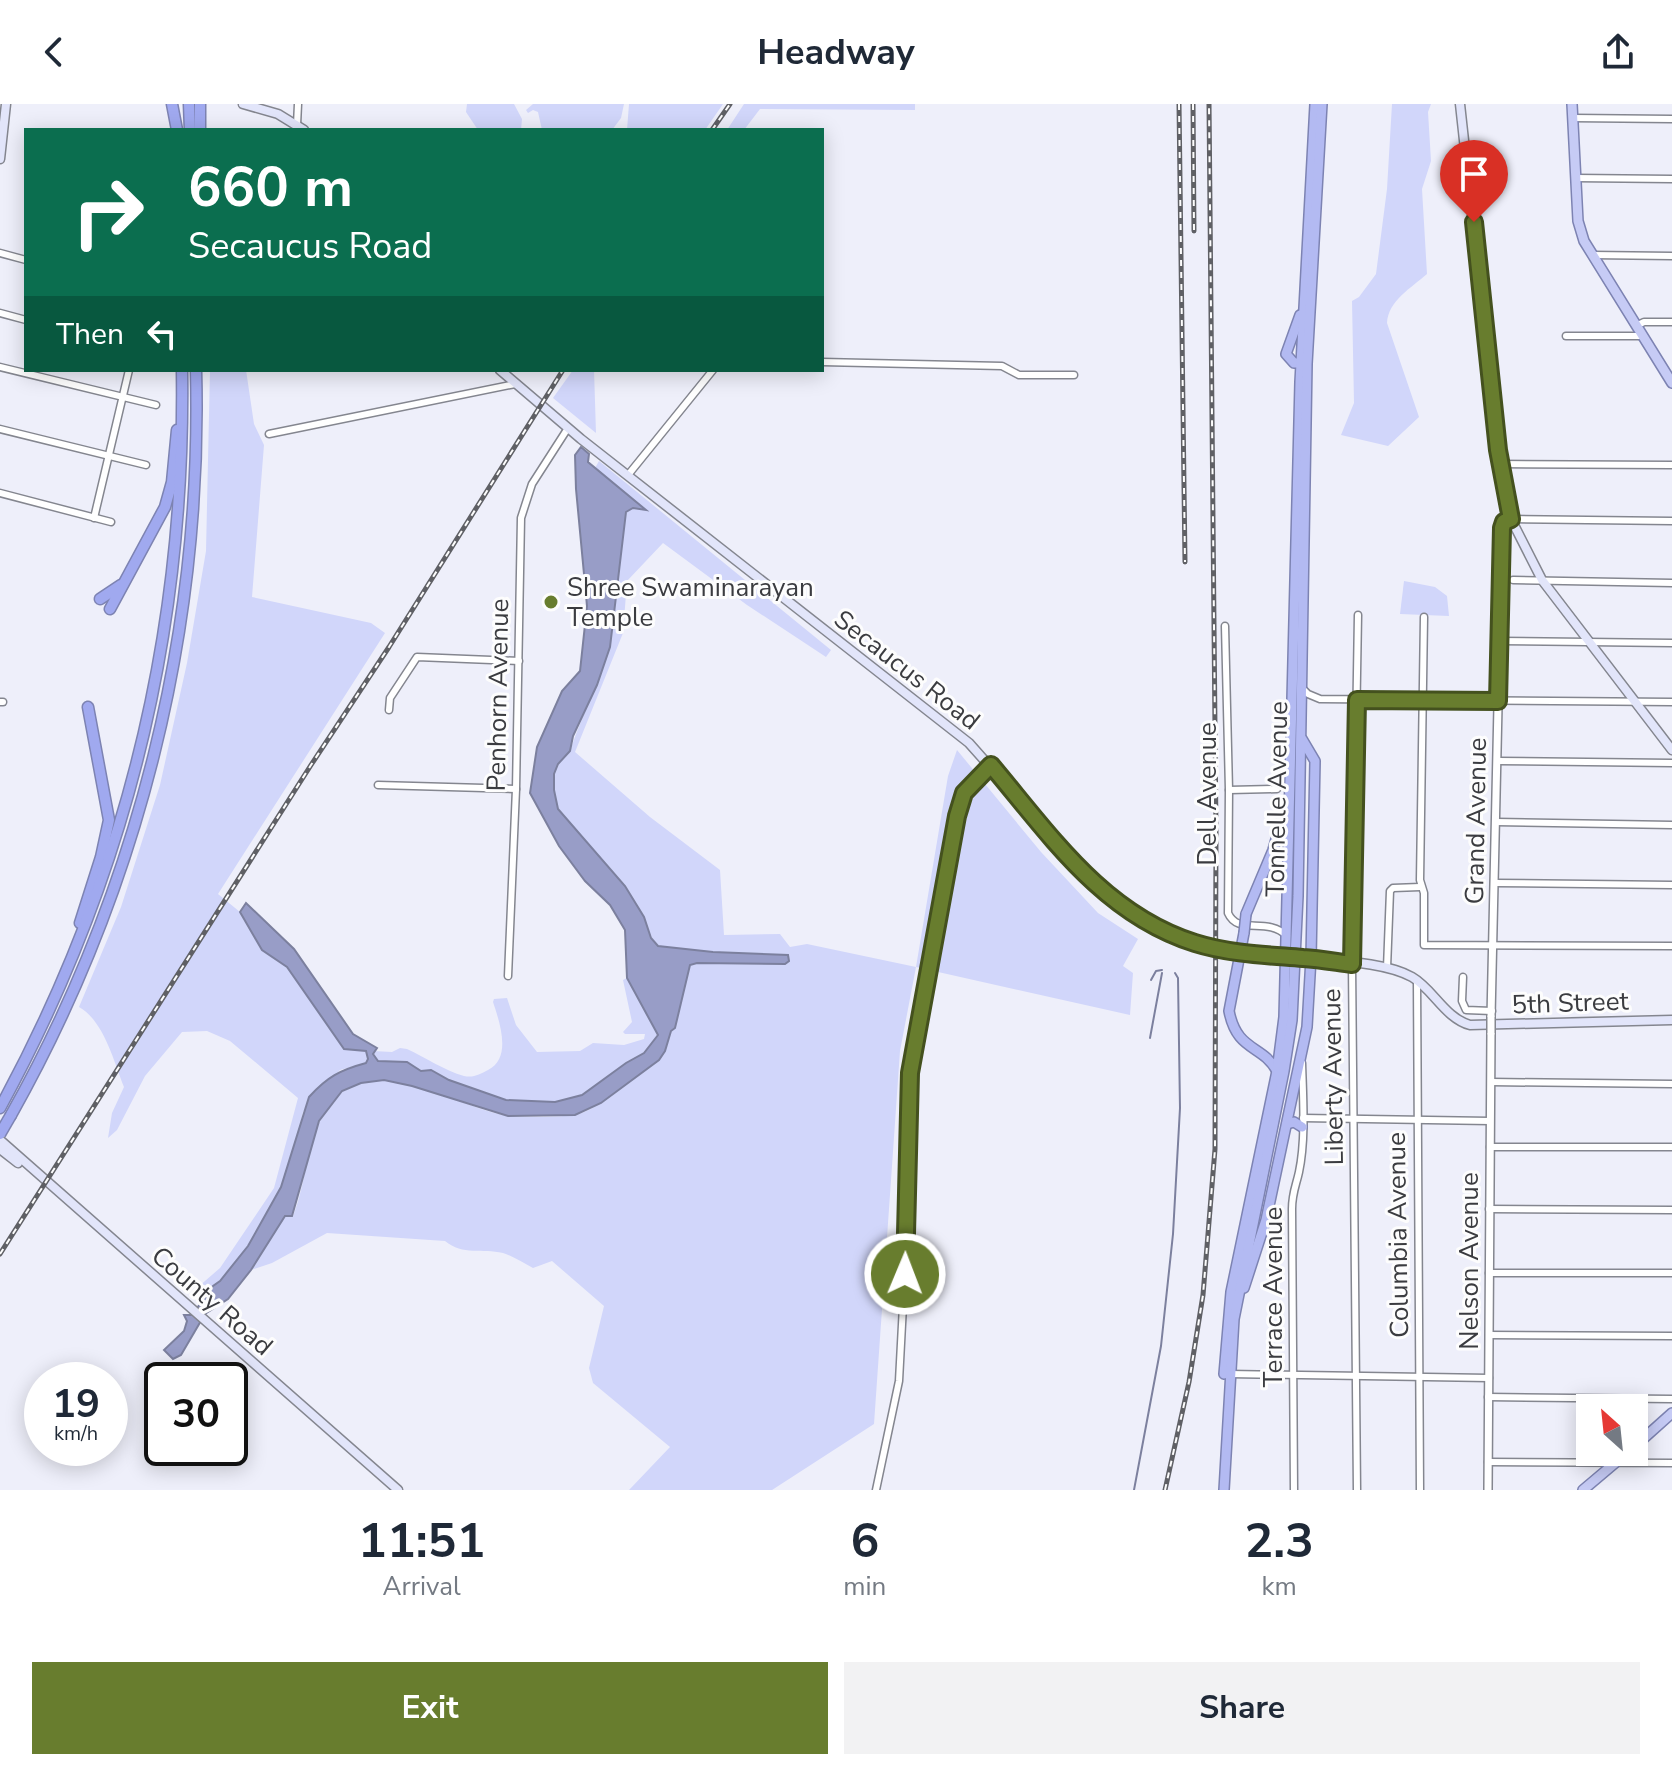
<!DOCTYPE html>
<style>
:root{--surface:#fff;--page:#f2f2f3;--text:#1f2937;--muted:#747a83;--accent:#687d2e}
body{margin:0;font-family:"Nunito Sans",sans-serif;background:var(--page);color:var(--text);height:100vh;display:flex;flex-direction:column;font-size:30px;white-space:nowrap}
*{box-sizing:border-box;margin:0}
p{font-size:26px;color:var(--muted)}
.icon{flex:none;width:44px;height:44px;fill:none;stroke:currentColor;stroke-width:2;stroke-linecap:round;stroke-linejoin:round}
.map{position:relative;height:1386px;overflow:hidden}
.side{display:flex;flex-direction:column;background:var(--surface);flex:1}
.side>*{flex:none}
.guide{position:absolute;left:24px;top:24px;width:800px;height:244px;border-radius:0px;box-shadow:0 4px 20px #0003;background:#0b6e4f;color:#fff;overflow:hidden}
.needle{width:52px;rotate:333deg}
.controls{position:absolute;left:1576px;top:1290px;display:grid;gap:16px}
.controls a{display:grid;place-items:center;width:72px;height:72px;border-radius:0px;background:var(--surface);box-shadow:0 4px 20px #0003;font-size:40px}
.speed{position:absolute;left:24px;top:1258px;display:flex;gap:16px;font-size:40px;font-weight:700;text-align:center}
.speed>*{display:grid;place-content:center;width:104px;height:104px;border-radius:50%;background:var(--surface);box-shadow:0 4px 20px #0003;line-height:1}
.speed small{font-size:20px;font-weight:400}
.speed .limit{border:4px solid #111;border-radius:12px;background:#fff;color:#111}
.pin{position:absolute;display:grid;place-items:center;width:68px;height:68px;color:#fff;margin:-82px -34px;border-radius:50% 50% 50% 0;rotate:-45deg;box-shadow:0 0 8px #0007}
.pin .icon{rotate:45deg}
.me{position:absolute;width:88px;margin:-44px;rotate:1deg;stroke-linejoin:round;filter:drop-shadow(0 0 6px #0008)}
.turn{display:flex;align-items:center;gap:28px;height:168px;padding:0 32px;font-size:36px}
.turn .icon{width:104px;height:104px;stroke-width:2.5}
.turn b{display:block;font-size:56px;line-height:68px}
.then{display:flex;align-items:center;height:76px;padding:0 32px;background:#0003;gap:16px;font-size:30px}
.eta{display:flex;justify-content:space-evenly;align-items:center;height:136px;text-align:center}
.eta b{font-size:48px;font-weight:700;line-height:56px}
.cta{display:flex;gap:16px;margin-top:auto;padding:16px 32px}
.cta a{flex:1;height:92px;border-radius:0px;background:var(--accent);color:#fff;font-size:32px;font-weight:700;line-height:92px;text-align:center}
.cta a+a{background:var(--page);color:var(--text)}
header{display:flex;justify-content:space-between;align-items:center;height:104px;padding:0 32px;background:var(--surface);font-size:36px;font-weight:700}
.map>svg:first-child{display:block}
.green{fill:#d1d6fa}
.water{fill:#989dc7;stroke:#7c809e;stroke-width:2}
.lines{fill:none;stroke-linecap:round;stroke-linejoin:round}
.stream{stroke:#7c809e;stroke-width:2}
.minor-casing{stroke:#84868f;stroke-width:9}
.tertiary-casing{stroke:#84868f;stroke-width:10}
.secondary-casing{stroke:#84868f;stroke-width:11}
.primary-casing{stroke:#7d83b2;stroke-width:12}
.trunk-casing{stroke:#7d83b2;stroke-width:12}
.motorway-casing{stroke:#7d83b2;stroke-width:13}
.minor{stroke:#fff;stroke-width:6}
.tertiary{stroke:#fff;stroke-width:7}
.secondary{stroke:#e2e5fa;stroke-width:8}
.primary{stroke:#c6cbf5;stroke-width:9}
.trunk{stroke:#b3baf2;stroke-width:9}
.motorway{stroke:#a0a9ef;stroke-width:10}
.rail-casing{stroke:#5f6065;stroke-width:5}
.rail{stroke:#fdfdfd;stroke-width:2;stroke-dasharray:6;stroke-linecap:butt}
.tertiary-bridge-casing{stroke:#84868f;stroke-width:10;stroke-linecap:butt}
.secondary-bridge-casing{stroke:#84868f;stroke-width:11;stroke-linecap:butt}
.trunk-bridge-casing{stroke:#7d83b2;stroke-width:12;stroke-linecap:butt}
.motorway-bridge-casing{stroke:#7d83b2;stroke-width:13;stroke-linecap:butt}
.tertiary-bridge{stroke:#fff;stroke-width:7}
.secondary-bridge{stroke:#e2e5fa;stroke-width:8}
.trunk-bridge{stroke:#b3baf2;stroke-width:9}
.motorway-bridge{stroke:#a0a9ef;stroke-width:10}
.route-casing{stroke:#44511e;stroke-width:20}
.route{stroke:#687d2e;stroke-width:14}
.poi-dot{fill:#687d2e;stroke:#fdfdfd;stroke-width:3}
.labels{text-anchor:middle;dominant-baseline:central;stroke-width:6;stroke-linejoin:round;paint-order:stroke}
.poi-label{font-size:26px;fill:#3b3c40;stroke:#fdfdfd;text-anchor:start}
.street-label{font-size:26px;fill:#3b3c40;stroke:#fdfdfd}
</style>
<header><svg class="icon" aria-label="back" viewBox="0 0 24 24"><path d="M15 5l-7 7 7 7"/></svg>Headway<svg class="icon" aria-label="share" viewBox="0 0 24 24"><path d="M12 15V3M7 8l5-5 5 5M5 13v7h14v-7"/></svg></header>
<div class="map">
<svg width="1672" height="1386" viewBox="0 0 1672 1386">
<rect width="100%" height="100%" fill="#eeeffa"/>
<g class="green">
<path d="M467,0H514L522,15L521,26H478L466,8Z"/>
<path d="M533,0H624L621,14L612,26H542L538,8L533,6L528,9L526,6Z"/>
<path d="M629,0H723L705,26H627Z"/>
<path d="M744,0H915V6L760,5L744,26H727Z"/>
<path d="M1392,0H1431L1428,8L1431,57L1422,85L1427,170C1411,184 1388,197 1387,219L1419,313L1388,342L1341,331L1354,299L1352,197L1359,193L1376,170L1387,85Z"/>
<path d="M210,266H246L254,320L264,341L252,493L371,519L385,529L218,790L240,808L262,846L287,863L344,945L366,947L368,955L366,959L340,966L303,1008L296,1039L281,1083L248,1142L220,1177L213,1182L203,1199L190,1190L220,1164L274,1084L298,994L230,937L207,927L182,928L145,972L117,1026L108,1034L112,1009L124,983C114,958 104,917 79,903L121,803L160,681L187,559L206,447Z"/>
<path d="M573,266H594L596,329L553,294Z"/>
<path d="M599,357L831,546L826,553L747,501L663,439L627,477L623,529L575,648L650,713L720,766L724,831L780,830L790,843L807,840L916,863L948,672L957,646L1041,748L1098,809L1138,835L1123,862L1133,869L1130,911L916,863L900,947L874,1320L772,1386H629L670,1343L593,1279L589,1264L604,1202L552,1157L533,1164C523,1159 513,1152 503,1149C482,1144 463,1152 445,1137L327,1129L272,1159L251,1166L285,1112H293C308,1076 308,1015 340,989C385,953 459,1004 508,1012C521,1014 561,1013 574,1011C595,1007 609,991 626,979C651,962 664,959 671,927L675,924L690,861L696,859L785,860L789,857L787,851L713,848L658,842C643,826 639,801 626,783C612,764 561,716 556,699C552,687 552,669 560,658C563,653 569,650 571,644C578,623 587,603 596,582C619,526 613,466 626,408L633,404L644,405L595,364Z"/>
<path d="M1404,477L1435,483L1447,492L1449,512L1400,510Z"/>
<path d="M627,874L658,931L644,949L626,959L582,992L555,998L506,996L449,976L431,966L421,967L407,958L378,957L374,954L373,947L392,948L400,944L407,945C425,953 445,967 464,972C474,974 480,970 488,966C512,954 500,919 493,898L494,895L507,894L516,921L537,948L580,947L593,939L624,941L644,935L645,930H625L623,928L632,918L623,876Z"/>
</g>
<path class="water" d="M581,343L589,350L588,358L646,406L633,404L626,408L610,543L597,581L573,632L570,647L558,660L554,670V686L558,705L625,782L644,813L651,834L658,842L713,848L788,851L789,857L785,860L697,859L690,861L675,924L671,927L665,947L659,956L601,999L575,1011L508,1012L412,982L384,976L361,979L342,987L319,1017L292,1112H285L251,1166L228,1195L205,1210L181,1251L173,1255L164,1246L184,1227L187,1217L184,1211H192L213,1182L220,1177L248,1142L281,1083L309,993C327,973 340,966 366,959L368,955L366,947L344,945L287,863L262,846L240,808L246,799L294,845L353,930L377,944L373,950L378,957L407,958L421,967L431,966L449,976L506,996L555,998L582,991L626,959L644,949L658,931L627,874L625,826L610,801L585,777L559,742L530,689L537,643L562,587L580,567L587,502L576,385L575,351Z"/>
<g class="lines">
<g class="stream">
<path d="M1151,876L1156,867L1162,866"/>
<path d="M1150,934L1162,869"/>
<path d="M1134,1386L1161,1242L1173,1130L1180,1004L1178,874L1175,869"/>
</g>
<defs>
<g id="minor">
<path d="M1573,14L1672,15"/>
<path d="M297,21L298,0"/>
<path d="M1575,74L1672,75"/>
<path d="M0,149L26,156"/>
<path d="M1592,151L1672,152"/>
<path d="M0,209L26,216"/>
<path d="M1636,222L1644,218H1672"/>
<path d="M1566,232H1642"/>
<path d="M822,258L1002,262L1019,271H1074"/>
<path d="M0,263L156,301"/>
<path d="M0,325L146,361"/>
<path d="M269,330L515,280"/>
<path d="M1500,360L1672,361"/>
<path d="M628,371L713,266"/>
<path d="M0,389L111,418"/>
<path d="M94,414L129,266"/>
<path d="M1511,415L1672,417"/>
<path d="M1513,476L1672,479"/>
<path d="M1424,513L1420,776L1424,789V841L1672,842"/>
<path d="M1225,522L1229,686L1228,809C1238,832 1267,812 1287,832"/>
<path d="M1499,537L1672,539"/>
<path d="M1301,583L1308,590L1320,595L1672,598"/>
<path d="M0,598H3"/>
<path d="M389,606L390,594L417,553L519,557"/>
<path d="M1498,657L1672,659"/>
<path d="M378,681L516,685"/>
<path d="M1229,686L1277,685"/>
<path d="M1496,718L1672,721"/>
<path d="M1495,779L1672,781"/>
<path d="M1387,864L1390,787L1393,784L1420,783"/>
<path d="M508,872L516,685L521,414L532,380L568,324"/>
<path d="M1463,873L1462,897L1466,906L1492,907"/>
<path d="M1417,877L1420,1386"/>
<path d="M1491,978L1672,980"/>
<path d="M1303,1014L1490,1017"/>
<path d="M1490,1043H1672"/>
<path d="M1489,1105L1672,1106"/>
<path d="M1489,1169H1672"/>
<path d="M1489,1231L1672,1232"/>
<path d="M1230,1270L1489,1274"/>
<path d="M1488,1293L1672,1295"/>
<path d="M1488,1358L1672,1359"/>
<path d="M876,1386L899,1277L906,1145L905,1103L910,969L957,712L964,689L991,661"/>
<path d="M1294,1386L1292,1105C1292,1089 1296,1082 1299,1068C1306,1035 1303,993 1302,959"/>
<path d="M1357,1386L1352,860L1358,511"/>
</g>
<g id="tertiary">
<path d="M1491,913L1502,424L1504,418L1511,415"/>
<path d="M1488,1386L1491,929"/>
</g>
<g id="secondary">
<path d="M243,0L278,10L304,26"/>
<path d="M1460,0L1498,346L1511,415L1542,476L1672,646"/>
<path d="M0,55L6,0"/>
<path d="M500,266L581,335L969,639L1097,783"/>
<path d="M1226,846L1275,852"/>
<path d="M1306,854C1336,857 1385,858 1412,873C1433,885 1445,914 1470,921L1672,916"/>
<path d="M0,1036L398,1386"/>
<path d="M0,1045L18,1059"/>
</g>
<g id="primary">
<path d="M1572,0L1578,117L1584,137L1672,279"/>
<path d="M1634,1343L1672,1309"/>
<path d="M1583,1386L1628,1348"/>
</g>
<g id="trunk">
<path d="M1300,211L1286,250L1294,259H1306"/>
<path d="M1246,810L1273,746L1286,700"/>
<path d="M1244,829L1229,907C1237,948 1262,940 1277,967"/>
<path d="M1287,1020L1294,1018L1302,1023"/>
<path d="M1244,1184L1266,1116L1307,923L1311,854L1315,657L1302,635"/>
<path d="M1224,1270L1231,1188L1277,967L1284,913L1300,278L1315,0"/>
<path d="M1224,1386L1234,1215L1284,967L1292,916L1298,792L1307,260L1322,0"/>
</g>
<g id="motorway">
<path d="M172,0L177,26"/>
<path d="M189,0L190,26"/>
<path d="M200,26V0"/>
<path d="M100,495L121,481"/>
<path d="M110,505L165,403L172,378L177,326"/>
<path d="M80,819L101,753L109,716L88,603"/>
<path d="M0,1004C126,773 186,529 182,266"/>
<path d="M11,1011C138,785 203,526 196,266"/>
</g>
</defs>
<use href="#minor" class="minor-casing"/>
<use href="#tertiary" class="tertiary-casing"/>
<use href="#secondary" class="secondary-casing"/>
<use href="#primary" class="primary-casing"/>
<use href="#trunk" class="trunk-casing"/>
<use href="#motorway" class="motorway-casing"/>
<use href="#minor" class="minor"/>
<use href="#tertiary" class="tertiary"/>
<use href="#secondary" class="secondary"/>
<use href="#primary" class="primary"/>
<use href="#trunk" class="trunk"/>
<use href="#motorway" class="motorway"/>
<defs>
<g id="rail">
<path d="M1179,0L1185,458"/>
<path d="M1193,0L1194,127"/>
<path d="M712,26L730,0"/>
<path d="M0,1150L311,661L389,543L563,266"/>
<path d="M1165,1386L1189,1278L1203,1191L1215,1045L1216,729L1209,0"/>
</g>
</defs>
<use href="#rail" class="rail-casing"/>
<use href="#rail" class="rail"/>
<defs>
<path id="tertiary-bridge" d="M1491,929V913"/>
<g id="secondary-bridge">
<path d="M1097,783C1137,814 1176,834 1226,846"/>
<path d="M1275,852L1303,854"/>
</g>
<path id="trunk-bridge" d="M1244,829L1246,810"/>
<path id="motorway-bridge" d="M0,1030L11,1011"/>
</defs>
<use href="#tertiary-bridge" class="tertiary-bridge-casing"/>
<use href="#secondary-bridge" class="secondary-bridge-casing"/>
<use href="#trunk-bridge" class="trunk-bridge-casing"/>
<use href="#motorway-bridge" class="motorway-bridge-casing"/>
<use href="#tertiary-bridge" class="tertiary-bridge"/>
<use href="#secondary-bridge" class="secondary-bridge"/>
<use href="#trunk-bridge" class="trunk-bridge"/>
<use href="#motorway-bridge" class="motorway-bridge"/>
</g>
<g class="lines">
<defs>
<path id="route" d="M905,1170L910,969L957,712L964,689L991,661C1050,731 1103,810 1195,839C1230,850 1267,851 1303,854C1320,855 1336,858 1352,860L1357,596L1498,597L1502,424L1504,418L1511,415L1498,346L1474,118"/>
</defs>
<use href="#route" class="route-casing"/>
<use href="#route" class="route"/>
</g>
<circle class="poi-dot" cx="551" cy="498" r="8"/>
<g class="labels">
<g class="poi-label">
<text x="567" y="483">Shree Swaminarayan<tspan x="567" dy="30">Temple</tspan></text>
</g>
<g class="street-label">
<text transform="translate(907 566) rotate(38)">Secaucus Road</text>
<text transform="translate(498 591) rotate(-89)">Penhorn Avenue</text>
<text transform="translate(1207 690) rotate(-90)">Dell Avenue</text>
<text transform="translate(1277 695) rotate(-89)">Tonnelle Avenue</text>
<text transform="translate(1476 717) rotate(-89)">Grand Avenue</text>
<text transform="translate(1570 899) rotate(-2)">5th Street</text>
<text transform="translate(1333 973) rotate(-91)">Liberty Avenue</text>
<text transform="translate(1398 1131) rotate(-91)">Columbia Avenue</text>
<text transform="translate(1469 1157) rotate(-90)">Nelson Avenue</text>
<text transform="translate(1273 1193) rotate(-90)">Terrace Avenue</text>
<text transform="translate(212 1197) rotate(41)">County Road</text>
</g>
</g>
</svg>
<div class="controls">
<a><svg class="needle" viewBox="-14 -14 28 28"><path d="M0-13l5 13h-10z" fill="#e53935"/><path d="M0 13l5-13h-10z" fill="#747a83"/></svg></a>
</div>
<div class="speed"><div>19<small>km/h</small></div><div class="limit">30</div></div>
<div class="pin" style="left:1474px;top:118px;background:#d93025"><svg class="icon" aria-label="arrive" viewBox="0 0 24 24"><path d="M6 21V4h12l-3 4 3 4H6"/></svg></div>
<svg class="me" style="left:905px;top:1170px" viewBox="-20 -20 40 40"><circle r="17" fill="#687d2e" stroke="#fff" stroke-width="3"/><path d="M0-11L8 9 0 5-8 9z" fill="#fff"/></svg>
<div class="guide">
<div class="turn"><svg class="icon" aria-label="right" viewBox="0 0 24 24"><path d="M7 20v-9h11M14 6l5 5-5 5"/></svg><div><b>660 m</b>Secaucus Road</div></div>
<div class="then">Then<svg class="icon" aria-label="left" viewBox="0 0 24 24"><path d="M17 20v-9H6M10 6l-5 5 5 5"/></svg></div>
</div>
</div>
<section class="side">
<div class="eta">
<div><b>11:51</b><p>Arrival</p></div>
<div><b>6</b><p>min</p></div>
<div><b>2.3</b><p>km</p></div>
</div>
<div class="cta"><a>Exit</a><a>Share</a></div>
</section>
